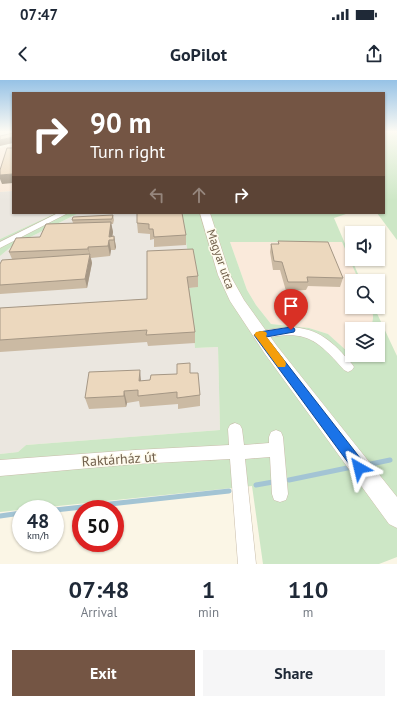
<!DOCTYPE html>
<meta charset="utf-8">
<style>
:root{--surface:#fff;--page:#f6f6f7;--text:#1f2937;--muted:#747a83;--accent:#745544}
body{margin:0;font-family:"PT Sans",sans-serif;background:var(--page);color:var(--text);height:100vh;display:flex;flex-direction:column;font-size:15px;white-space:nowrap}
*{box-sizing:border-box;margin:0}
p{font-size:13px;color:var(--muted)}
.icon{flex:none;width:22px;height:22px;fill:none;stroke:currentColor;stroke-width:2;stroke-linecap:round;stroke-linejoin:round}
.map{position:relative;height:484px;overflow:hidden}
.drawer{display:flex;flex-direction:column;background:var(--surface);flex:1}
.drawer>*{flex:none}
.hud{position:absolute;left:12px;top:12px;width:373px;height:122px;border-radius:0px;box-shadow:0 1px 3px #0004;background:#745544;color:#fff;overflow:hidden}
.buttons{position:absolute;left:345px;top:146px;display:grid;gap:8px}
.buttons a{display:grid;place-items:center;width:40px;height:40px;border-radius:0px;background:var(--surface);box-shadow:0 1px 3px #0004;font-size:20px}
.speed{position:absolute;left:12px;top:420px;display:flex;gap:8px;font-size:20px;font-weight:700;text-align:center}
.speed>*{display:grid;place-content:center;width:52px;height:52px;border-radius:50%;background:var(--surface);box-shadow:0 1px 3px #0004;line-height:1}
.speed small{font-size:10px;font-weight:400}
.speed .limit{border:6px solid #d22;background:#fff;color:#111}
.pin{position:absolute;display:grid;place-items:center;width:34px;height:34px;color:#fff;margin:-41px -17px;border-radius:50% 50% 50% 0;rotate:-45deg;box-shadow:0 0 4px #0007}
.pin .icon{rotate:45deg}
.me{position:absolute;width:44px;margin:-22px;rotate:323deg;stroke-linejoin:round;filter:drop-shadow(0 0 3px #0008)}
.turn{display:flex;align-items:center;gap:14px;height:84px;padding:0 12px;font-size:18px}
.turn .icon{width:52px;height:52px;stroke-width:2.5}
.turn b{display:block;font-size:28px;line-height:34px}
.lanes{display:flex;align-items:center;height:38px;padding:0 12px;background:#0003;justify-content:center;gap:20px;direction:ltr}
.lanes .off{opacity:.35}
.eta{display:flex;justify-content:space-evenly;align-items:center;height:68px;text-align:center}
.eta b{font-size:24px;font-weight:800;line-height:28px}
.primary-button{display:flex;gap:8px;margin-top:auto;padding:8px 12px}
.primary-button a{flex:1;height:46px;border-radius:0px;background:var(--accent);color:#fff;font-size:16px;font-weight:800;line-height:46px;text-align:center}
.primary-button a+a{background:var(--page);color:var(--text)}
.status{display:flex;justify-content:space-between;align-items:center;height:28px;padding:0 20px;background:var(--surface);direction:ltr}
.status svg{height:11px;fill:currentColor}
header{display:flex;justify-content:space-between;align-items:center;height:52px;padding:0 12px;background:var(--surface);font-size:18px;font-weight:800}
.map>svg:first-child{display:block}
.commercial{fill:#faeadb}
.industrial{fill:#ebe7e0}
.green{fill:#cde7c6}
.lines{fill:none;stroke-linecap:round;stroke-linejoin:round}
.stream{stroke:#a3c4d4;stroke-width:5}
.minor-casing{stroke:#c9bdab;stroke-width:1}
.secondary-casing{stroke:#ccbfa9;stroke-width:1}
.minor{fill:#fff;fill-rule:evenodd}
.secondary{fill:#fff;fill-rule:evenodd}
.wall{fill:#cbbaa3}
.shaded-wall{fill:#a59785}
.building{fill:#ecd8be;stroke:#a59785}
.route{fill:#1a73e8;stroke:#114b97}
.slow{fill:#f59e0b}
.labels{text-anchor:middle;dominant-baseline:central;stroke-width:3;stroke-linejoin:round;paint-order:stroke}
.street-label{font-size:12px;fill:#72614d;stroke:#fefaec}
.near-street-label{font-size:14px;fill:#72614d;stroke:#fefaec}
</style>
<div class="status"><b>07:47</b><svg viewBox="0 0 49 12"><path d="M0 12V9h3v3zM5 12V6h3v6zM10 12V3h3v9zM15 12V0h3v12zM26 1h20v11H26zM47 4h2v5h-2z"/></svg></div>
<header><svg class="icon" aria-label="back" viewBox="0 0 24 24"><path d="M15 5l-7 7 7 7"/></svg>GoPilot<svg class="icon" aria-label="share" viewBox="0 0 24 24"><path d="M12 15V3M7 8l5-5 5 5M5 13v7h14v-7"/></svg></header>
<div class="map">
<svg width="397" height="484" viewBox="0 0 397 484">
<rect width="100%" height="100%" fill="#fbf6e6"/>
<g class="commercial">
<path d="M13,65V111L0,112V68Z"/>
<path d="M230,162H342L359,201H352V227H371L374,234L372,246L369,249H352V268L348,272L328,254L309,248L271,244L256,225L247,210Z"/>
</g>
<g class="industrial">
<path d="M13,111V133H56L0,159V112Z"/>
<path d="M79,133H181L198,207L188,208L195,268L218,267L220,350L26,365L18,372L0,374V176L12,166Z"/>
</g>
<g class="green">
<path d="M384,52H397V160L377,133H384Z"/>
<path d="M56,133H79L12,166L0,176V159Z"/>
<path d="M181,133H349L334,138L361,201H359L342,162H230L247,210L256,225L271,244L309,248L328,254L348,272L352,268V275H378V249H369C374,242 374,235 371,227H374L397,276V477L379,484H263L252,406L0,432V374L18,372L26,365L220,350L218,267L195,268L188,208L197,207L189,179Z"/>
</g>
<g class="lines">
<g class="stream">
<path d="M366,385L390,380"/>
<path d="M289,400L352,387"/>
<path d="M256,405L273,402"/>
<path d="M55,430L229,411"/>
<path d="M0,436L21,433"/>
</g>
<defs>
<g id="minor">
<path d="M58,133H68L0,168V162Z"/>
<path d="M289,247C319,248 333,262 352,284L354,287L352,290L348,292L344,290C314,256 305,250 259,259L255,258L253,255L255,252L259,251Z"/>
<path d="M235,343L240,345L242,349L244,365L269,363V357L271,352L276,350L281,352L283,357L288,414L286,420L280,422L274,420L272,414L270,377L245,379L256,484H238L230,379L135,384L0,396V380L135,370L229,365L228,349L230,345Z"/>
</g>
<path id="secondary" d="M200,133H210L230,195L244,220L277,266L397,417V448L389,444L265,274L230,221L218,195Z"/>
</defs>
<use href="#minor" class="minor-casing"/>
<use href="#secondary" class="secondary-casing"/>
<use href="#minor" class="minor"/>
<use href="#secondary" class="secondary"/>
</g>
<g class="wall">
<path d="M137,133L186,155V165L154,167V159L150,160V154L138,153L137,143Z"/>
<path d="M113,135L114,140L113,144H111L113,152L112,156H114L116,167L115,170H111L110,176L91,178L92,183L87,208L0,214V184L12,179L9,172L40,157L73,143L72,140Z"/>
<path d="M278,161L343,198L340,207L308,206L306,210L286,211L280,190H273L270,172L271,164H278Z"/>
<path d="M147,171L198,196V207L189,208L195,252V263L148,266L147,262L0,272V228L147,219Z"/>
<path d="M190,293L200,315V326L178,329V324L140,327L139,321L127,323L126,327L89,329L85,318L141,301L150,300L177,294Z"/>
</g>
<g class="shaded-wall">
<path d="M13,57V63L0,66V60Z"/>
<path d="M13,94V103L2,104L0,99V95Z"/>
<path d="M111,142L113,152L112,160L109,157Z"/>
<path d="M114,156L116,167L115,170L114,160Z"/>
<path d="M109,160L111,170L110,176L108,166Z"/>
<path d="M88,167L92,183L87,208L85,199L90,175L88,169Z"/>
<path d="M140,290L141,301H139Z"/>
<path d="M124,311L127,323L126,327L124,316Z"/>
</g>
<g class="building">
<path d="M13,53V57L0,60V56Z"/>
<path d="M7,68H13V94L0,95V90Z"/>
<path d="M137,133H182L186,155L154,157L153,149H149V144L137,143Z"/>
<path d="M113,135L112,139L72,140L73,137Z"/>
<path d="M111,142L109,157L114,156V160H109L108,166L88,167V169L9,172L16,158L40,157L46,144Z"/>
<path d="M278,161L328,162L343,198L307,197L308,202H288L282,182L274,181L271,164H279Z"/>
<path d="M193,169L198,196L187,197L195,252L146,255L147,250L0,260V228L147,219V171Z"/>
<path d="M90,174L85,199L0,205V184L2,180Z"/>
<path d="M190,283V293H198L200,315L177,318V312L138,316V310L124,311V316L85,318L89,292L140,290L139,301L150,300L151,295L177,294V284Z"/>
</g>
<linearGradient id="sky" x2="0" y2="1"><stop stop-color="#96c2e6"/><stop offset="0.43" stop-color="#fdfbf4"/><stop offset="1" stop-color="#fdfbf4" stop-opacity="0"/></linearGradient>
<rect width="397" height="120" fill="url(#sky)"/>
<path class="route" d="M291,247L294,248L295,250L294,252L266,257L364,383L366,388L364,392L359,394L355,392L254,255L259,252Z"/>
<path class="slow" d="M262,251L266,252L267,254L266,256L285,281L286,284L285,287H278L256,257L254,255L256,252Z"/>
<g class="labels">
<g class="street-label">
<text transform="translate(221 179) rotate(71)">Magyar utca</text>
</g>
<g class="near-street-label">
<text transform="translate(119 379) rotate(-4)">Raktárház út</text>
</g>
</g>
</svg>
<div class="buttons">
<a><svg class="icon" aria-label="sound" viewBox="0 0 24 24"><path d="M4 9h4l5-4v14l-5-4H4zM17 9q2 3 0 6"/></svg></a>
<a><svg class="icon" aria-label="search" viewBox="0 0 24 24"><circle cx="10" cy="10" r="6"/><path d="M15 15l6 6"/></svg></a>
<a><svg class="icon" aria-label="layers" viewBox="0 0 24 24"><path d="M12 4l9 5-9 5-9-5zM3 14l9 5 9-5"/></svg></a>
</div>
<div class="speed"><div>48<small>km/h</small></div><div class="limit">50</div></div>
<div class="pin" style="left:291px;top:250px;background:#d93025"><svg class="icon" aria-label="arrive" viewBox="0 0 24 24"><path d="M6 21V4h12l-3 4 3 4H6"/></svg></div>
<svg class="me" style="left:359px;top:388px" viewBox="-20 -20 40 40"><path d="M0-17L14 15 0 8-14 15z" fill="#1a73e8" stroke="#fff" stroke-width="4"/></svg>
<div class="hud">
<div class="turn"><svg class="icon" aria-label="right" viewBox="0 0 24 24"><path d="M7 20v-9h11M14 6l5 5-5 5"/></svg><div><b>90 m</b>Turn right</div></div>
<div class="lanes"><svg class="icon off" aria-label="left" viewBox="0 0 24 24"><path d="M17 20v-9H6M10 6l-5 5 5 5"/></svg><svg class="icon off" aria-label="ahead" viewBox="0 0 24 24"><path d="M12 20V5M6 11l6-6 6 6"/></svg><svg class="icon" aria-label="right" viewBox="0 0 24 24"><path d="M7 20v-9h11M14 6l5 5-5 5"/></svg></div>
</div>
</div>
<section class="drawer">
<div class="eta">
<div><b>07:48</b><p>Arrival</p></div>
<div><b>1</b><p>min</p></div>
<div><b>110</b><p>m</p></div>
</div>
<div class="primary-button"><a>Exit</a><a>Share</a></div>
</section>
